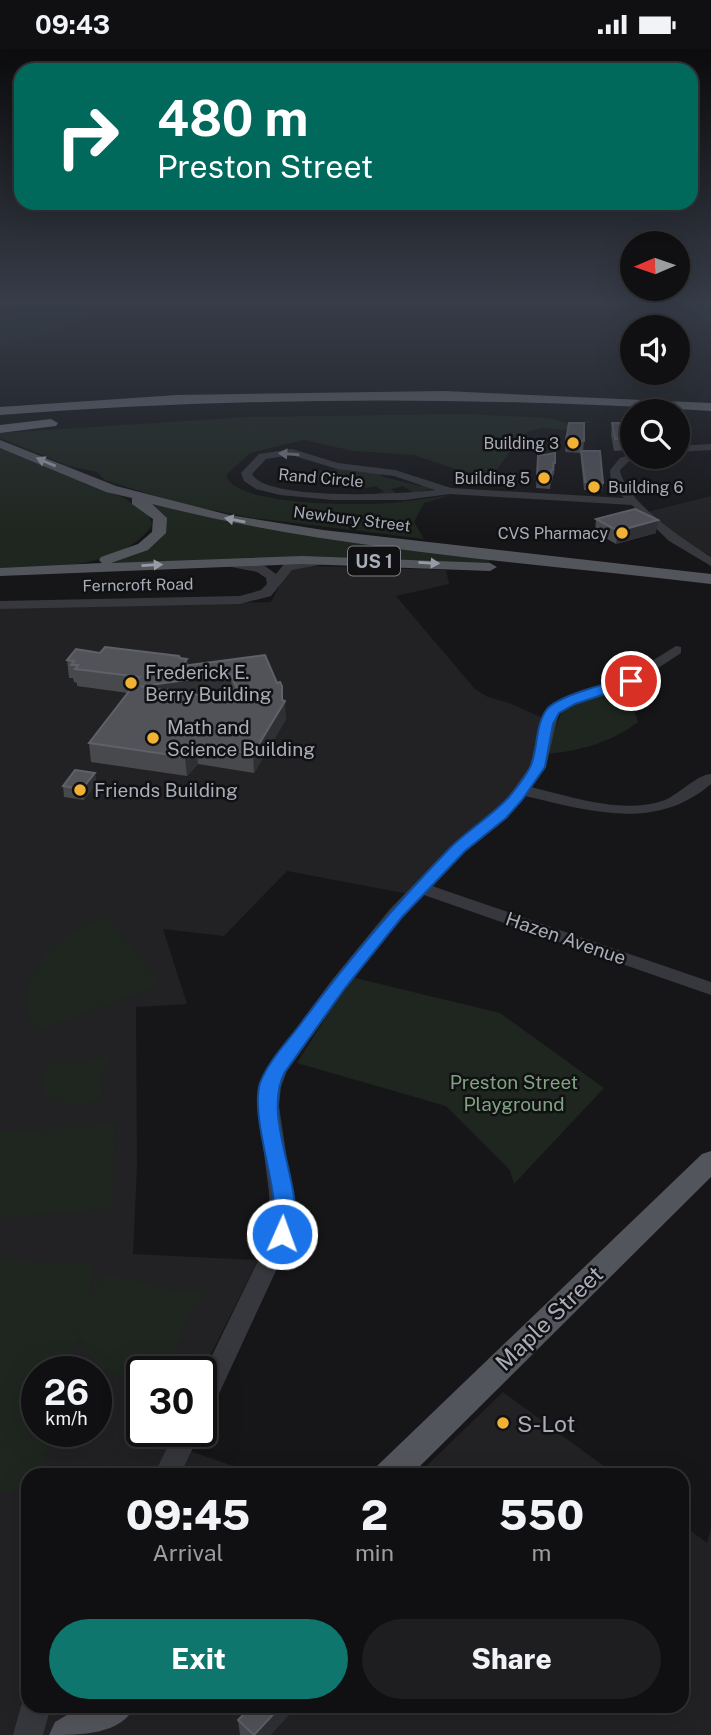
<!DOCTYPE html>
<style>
:root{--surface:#101012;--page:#1e1e20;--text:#f1f3f6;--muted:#9c9d9f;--line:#303032;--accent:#0f766e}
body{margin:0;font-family:"Public Sans",sans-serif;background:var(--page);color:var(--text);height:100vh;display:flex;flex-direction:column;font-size:26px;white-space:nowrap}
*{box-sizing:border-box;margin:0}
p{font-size:23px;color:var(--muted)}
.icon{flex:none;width:38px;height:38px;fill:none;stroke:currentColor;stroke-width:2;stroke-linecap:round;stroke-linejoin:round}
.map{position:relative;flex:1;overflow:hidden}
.sheet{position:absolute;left:21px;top:1419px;width:668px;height:245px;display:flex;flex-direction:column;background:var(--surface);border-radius:21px;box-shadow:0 7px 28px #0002,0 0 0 2px var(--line)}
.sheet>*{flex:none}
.guide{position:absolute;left:14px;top:14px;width:684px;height:147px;border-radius:21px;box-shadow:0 7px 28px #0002,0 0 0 2px var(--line);background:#00695c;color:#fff;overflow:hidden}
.needle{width:46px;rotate:268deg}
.tools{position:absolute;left:620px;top:182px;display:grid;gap:14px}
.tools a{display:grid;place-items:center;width:70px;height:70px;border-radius:50%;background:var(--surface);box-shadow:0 7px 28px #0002,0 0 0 2px var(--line);font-size:35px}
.speed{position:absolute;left:21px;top:1307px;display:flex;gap:14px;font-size:35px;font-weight:700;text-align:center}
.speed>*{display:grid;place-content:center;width:91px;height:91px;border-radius:50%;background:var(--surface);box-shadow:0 7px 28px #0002,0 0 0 2px var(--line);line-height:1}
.speed small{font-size:18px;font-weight:400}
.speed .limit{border:4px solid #111;border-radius:10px;background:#fff;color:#111}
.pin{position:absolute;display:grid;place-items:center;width:60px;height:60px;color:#fff;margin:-30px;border:4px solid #fff;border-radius:50%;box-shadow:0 2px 7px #0007}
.me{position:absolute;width:77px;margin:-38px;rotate:2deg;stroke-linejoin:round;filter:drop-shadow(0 0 5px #0008)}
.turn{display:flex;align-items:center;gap:24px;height:147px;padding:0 28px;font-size:32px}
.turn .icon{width:91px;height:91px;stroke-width:2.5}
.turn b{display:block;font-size:49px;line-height:60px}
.eta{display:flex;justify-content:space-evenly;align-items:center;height:119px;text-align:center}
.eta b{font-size:42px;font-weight:800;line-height:49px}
.action{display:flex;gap:14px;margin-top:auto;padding:14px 28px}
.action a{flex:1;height:80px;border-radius:42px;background:var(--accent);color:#fff;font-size:28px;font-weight:800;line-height:80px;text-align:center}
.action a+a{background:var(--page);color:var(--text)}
.status{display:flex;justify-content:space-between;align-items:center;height:49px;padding:0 35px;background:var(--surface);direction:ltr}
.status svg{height:19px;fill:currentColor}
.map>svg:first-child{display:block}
.built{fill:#222225;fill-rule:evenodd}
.green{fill:#1e261f}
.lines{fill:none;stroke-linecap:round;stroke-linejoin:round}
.minor{fill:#37383d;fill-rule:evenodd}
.major{fill:#53555c;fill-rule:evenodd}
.highway{fill:#63666e;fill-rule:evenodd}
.wall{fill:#47494d;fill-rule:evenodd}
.shaded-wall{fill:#2f3033}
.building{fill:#525359;stroke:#5f6168;stroke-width:2;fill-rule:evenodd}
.oneway{fill:#757881}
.oneway2{fill:#979ba6}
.route{fill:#1a73e8;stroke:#114b97;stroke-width:2}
.poi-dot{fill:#f2b134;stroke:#111113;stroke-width:2.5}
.labels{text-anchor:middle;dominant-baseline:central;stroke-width:5;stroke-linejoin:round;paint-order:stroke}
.far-poi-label{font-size:16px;fill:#a8adb8;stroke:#111113;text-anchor:end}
.far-street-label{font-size:16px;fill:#a8adb8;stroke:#111113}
.shield{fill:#111113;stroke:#7b7e86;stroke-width:2}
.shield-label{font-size:18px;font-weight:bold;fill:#a8adb8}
.poi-label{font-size:19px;fill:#a8adb8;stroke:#111113;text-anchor:start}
.street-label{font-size:19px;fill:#a8adb8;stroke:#111113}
.park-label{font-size:19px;fill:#7fa381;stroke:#111113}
.near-street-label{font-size:23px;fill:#a8adb8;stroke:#111113}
.near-poi-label{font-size:23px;fill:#a8adb8;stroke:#111113;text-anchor:start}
</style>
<div class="status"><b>09:43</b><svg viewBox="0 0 49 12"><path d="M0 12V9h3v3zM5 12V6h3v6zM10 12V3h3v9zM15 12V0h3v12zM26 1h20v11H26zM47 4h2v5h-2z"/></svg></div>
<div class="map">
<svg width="711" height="1686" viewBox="0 0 711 1686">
<rect width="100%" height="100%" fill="#161618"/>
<g class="built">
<path d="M711,447V507L675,486L647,463Z"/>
<path d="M311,517L446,521L449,535L396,547L475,640L488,648L509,654L543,669L535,711L504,756L409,845L287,822L224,887L163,880L187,955L136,958L137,1118L133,1205L258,1211L201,1325L142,1323V1382L172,1383L167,1394L259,1426H28V1657H682L683,1476L707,1494L711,1479V1686H0V559L271,553L288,521ZM37,1323H96V1382H37Z"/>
<path d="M503,1343L616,1426H417Z"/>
</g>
<g class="green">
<path d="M0,251H127L46,285L0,295V268L14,262L0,259Z"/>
<path d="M667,251H711V261L688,259L711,264V272L638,270L641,262L666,256L669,253Z"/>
<path d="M466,365L548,369L567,374L593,372L564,381L544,379L529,382L508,398L511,401L496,422V434L414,406L353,402L304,391L250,404L226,426C233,454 334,455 359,455C390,456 421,450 451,446L424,454L414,473L424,490L253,469L181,455L105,431L97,423L69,417L0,389V384L248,368Z"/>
<path d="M0,399L124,449L149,466L152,476C121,521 49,518 0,519Z"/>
<path d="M340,420L354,421L355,424L357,422L382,424L380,427L420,437L426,435L425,437L432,440L414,444L403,437L391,440L397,445H412H372L384,443L376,437L366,439L316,432L320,421Z"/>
<path d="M149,454L275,481L491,508L489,515H108L160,487Z"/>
<path d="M609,643C628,646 632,655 638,673C612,693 580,702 547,705L565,652Z"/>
<path d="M110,868L160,936L37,982C0,931 63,877 110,868Z"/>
<path d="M351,928L500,964L604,1039L514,1135L510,1121L446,1057L297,1014Z"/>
<path d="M102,1007L108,1008L110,1013L103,1019L102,1050C82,1058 47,1062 41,1033L49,1015L93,1012Z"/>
<path d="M115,1075L112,1160L0,1169V1083Z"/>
<path d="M0,1211L95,1216L88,1244L106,1226L187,1243L198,1239L206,1246L202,1253L194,1255L166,1323H142V1331C110,1329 86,1313 79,1282L68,1323H37V1382L53,1383L41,1426H28V1444L0,1442Z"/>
</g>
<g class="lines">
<g class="minor">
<path d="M711,395V401L677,403V397Z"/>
<path d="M292,400L338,414L395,421L451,439L624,449L611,436L610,421L620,409L632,405V408H639L628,413L620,421C625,453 685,491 711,508V517L669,492L632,456L450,445L405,451H333L280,446L256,440L244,432L241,424L259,405ZM291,406L337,420L394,427L435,441C404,445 267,453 252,425L266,410Z"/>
<path d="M320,508L326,512L324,515L292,521L271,547L240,555L0,560V552L240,547L261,541L267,535L266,529L257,523L221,516V510L265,517L276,525L284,515Z"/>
<path d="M676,597L681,598V604L628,639L576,655L559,664L546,717L531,738C572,748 624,766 665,751C679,745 698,725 711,725V735C655,783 591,762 525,747L507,769L465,803L432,837L711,933V946L424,846L402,868L346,939L287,1022L281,1038L279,1057L292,1144L293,1185L210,1364L201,1367V1329L271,1185L269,1144L258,1057L260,1038L270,1015L332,931L390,860L453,795L495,763L511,744L530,717L540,675L548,658L566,649L618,633Z"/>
<path d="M175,1382H201L180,1426H154Z"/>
<path d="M28,1645V1657H51L43,1686H13L21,1657Z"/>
</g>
<g class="major">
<path d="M0,391L116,437L229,466L323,481L711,525V535C526,513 333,501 152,455L167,469L166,484L148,501L111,514L302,507L490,514L497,518L490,522L302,515L0,527V519L102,514L99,511L101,508L138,495L152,483L153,470L132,455V449L106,443L0,399Z"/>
<path d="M711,1102V1128L411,1426H373L378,1416L702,1105Z"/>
<path d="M82,1657H135C121,1686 81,1686 49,1686L55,1673Z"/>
</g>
<g class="highway">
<path d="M444,342L711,354V362C473,347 237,348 0,366V358L177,346Z"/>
<path d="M51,370L58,374L56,377L0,384V376Z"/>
</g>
</g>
<g class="wall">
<path d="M612,374L629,389L628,401L614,402L611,386Z"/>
<path d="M566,391L584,392L583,402L603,434L602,442L584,441L581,410V404L565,403Z"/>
<path d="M538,407L555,414L554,426H553L552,433H551L550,440L536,439Z"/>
<path d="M596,470L656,484L616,495L595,483Z"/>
<path d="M100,604L187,610L188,616L277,634L282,637L283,652L286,670L254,724L198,715L187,727L91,713L89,694L128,644L77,637V634L74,633L73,629H69L67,611ZM232,643L235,651L206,647Z"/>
<path d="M95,724L96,735L84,751L64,748L63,737Z"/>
<path d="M234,1657H297L270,1686H240L238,1671L243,1666Z"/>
</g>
<g class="shaded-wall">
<path d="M658,471L656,484L616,495L618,482Z"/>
<path d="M187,610L189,628L231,625L232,643L144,655L142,637L182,617Z"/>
<path d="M282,637L283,656L285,652L286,670L254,724L253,705Z"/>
<path d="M196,696L198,715L187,727L185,708Z"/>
<path d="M95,724L96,735L84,751L82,740Z"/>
<path d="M281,1657H297L270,1686H254Z"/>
</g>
<g class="building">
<path d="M569,374H584V392L566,391Z"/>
<path d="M612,374H626L629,389L615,390Z"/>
<path d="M581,402H600L603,434L585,433Z"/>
<path d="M555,404V414H553V421H551V427H537L538,407Z"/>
<path d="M635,460L658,471L618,482L596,470Z"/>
<path d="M105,598L179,607L180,609L187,610L182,617L265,606L277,634L280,633L282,637V651L285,652L253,705L196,696L185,708L89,694L140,628L75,620L78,616H71L74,612L67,611L76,600L100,604ZM231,625L242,652L142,638V637Z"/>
<path d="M75,721L95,724L82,740L63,737Z"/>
<path d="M248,1657H281L254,1686L238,1671L250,1659Z"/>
</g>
<defs><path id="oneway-solid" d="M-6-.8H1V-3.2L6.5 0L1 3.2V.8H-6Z" transform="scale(1.75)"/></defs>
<use class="oneway" href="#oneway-solid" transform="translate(289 405) rotate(-176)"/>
<g class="oneway2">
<use href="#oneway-solid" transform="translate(46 413) rotate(-157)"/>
<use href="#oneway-solid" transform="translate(235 471) rotate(-169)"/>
<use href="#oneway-solid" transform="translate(429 514) rotate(3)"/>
<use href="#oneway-solid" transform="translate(152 516) rotate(-3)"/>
</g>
<linearGradient id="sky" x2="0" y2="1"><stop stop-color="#0c0c0d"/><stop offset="0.52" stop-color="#363c48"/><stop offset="1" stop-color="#363c48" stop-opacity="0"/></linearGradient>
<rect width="711" height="487" fill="url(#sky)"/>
<path class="route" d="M631,628L635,630V635L575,655L559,664L553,675L545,718L522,751L506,769L465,802L402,868L345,939L285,1023C259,1071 312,1149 290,1191L282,1194L275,1191C269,1180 275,1167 274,1155C272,1124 251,1062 260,1034C268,1012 289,991 302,973C348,911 397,854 450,799C469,780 492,767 510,747C517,738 527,726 531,716C538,699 535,676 547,660C559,646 612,633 631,628Z"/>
<g class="poi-dot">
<circle cx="573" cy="394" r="7"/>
<circle cx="544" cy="429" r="7"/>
<circle cx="594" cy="438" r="7"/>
<circle cx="622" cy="484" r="7"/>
<circle cx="131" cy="634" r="7"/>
<circle cx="153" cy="689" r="7"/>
<circle cx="80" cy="741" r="7"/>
<circle cx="503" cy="1374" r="7"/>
</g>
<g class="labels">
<g class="far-poi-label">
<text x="559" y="394">Building 3</text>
<text x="530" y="429">Building 5</text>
<text x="608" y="438" text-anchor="start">Building 6</text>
<text x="608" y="484">CVS Pharmacy</text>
</g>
<g class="far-street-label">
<text transform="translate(321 429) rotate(5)">Rand Circle</text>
<text transform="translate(352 470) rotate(7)">Newbury Street</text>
<text transform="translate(138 536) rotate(-1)">Ferncroft Road</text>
</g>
<rect class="shield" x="348" y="497.5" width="52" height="29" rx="5"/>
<g class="shield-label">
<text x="374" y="512">US 1</text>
</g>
<g class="poi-label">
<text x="145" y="623">Frederick E.<tspan x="145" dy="22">Berry Building</tspan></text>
<text x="167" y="678">Math and<tspan x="167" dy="22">Science Building</tspan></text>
<text x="94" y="741">Friends Building</text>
</g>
<g class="street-label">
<text transform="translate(566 889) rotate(19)">Hazen Avenue</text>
</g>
<g class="park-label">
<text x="514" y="1033">Preston Street<tspan x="514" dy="22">Playground</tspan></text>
</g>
<g class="near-street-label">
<text transform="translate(549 1269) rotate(-44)">Maple Street</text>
</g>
<g class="near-poi-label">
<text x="517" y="1374">S-Lot</text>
</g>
</g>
</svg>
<div class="tools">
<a><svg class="needle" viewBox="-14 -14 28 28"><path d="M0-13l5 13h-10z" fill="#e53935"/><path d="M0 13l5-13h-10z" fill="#9c9d9f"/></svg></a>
<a><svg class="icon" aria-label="sound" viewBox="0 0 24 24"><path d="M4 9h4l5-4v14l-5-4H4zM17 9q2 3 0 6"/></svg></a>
<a><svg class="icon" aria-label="search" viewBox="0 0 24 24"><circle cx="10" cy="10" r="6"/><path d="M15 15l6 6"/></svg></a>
</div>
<div class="speed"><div>26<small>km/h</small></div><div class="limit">30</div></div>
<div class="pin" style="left:631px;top:632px;background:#d93025"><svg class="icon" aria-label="arrive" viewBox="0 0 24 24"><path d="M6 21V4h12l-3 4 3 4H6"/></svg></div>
<svg class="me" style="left:282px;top:1185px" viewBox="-20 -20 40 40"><circle r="17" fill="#1a73e8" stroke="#fff" stroke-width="3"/><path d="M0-11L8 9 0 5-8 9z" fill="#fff"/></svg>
<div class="guide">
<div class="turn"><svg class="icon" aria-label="right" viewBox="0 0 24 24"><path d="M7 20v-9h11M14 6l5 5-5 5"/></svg><div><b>480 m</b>Preston Street</div></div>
</div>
<section class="sheet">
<div class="eta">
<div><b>09:45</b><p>Arrival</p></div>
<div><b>2</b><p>min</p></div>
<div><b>550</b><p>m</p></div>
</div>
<div class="action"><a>Exit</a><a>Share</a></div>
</section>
</div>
